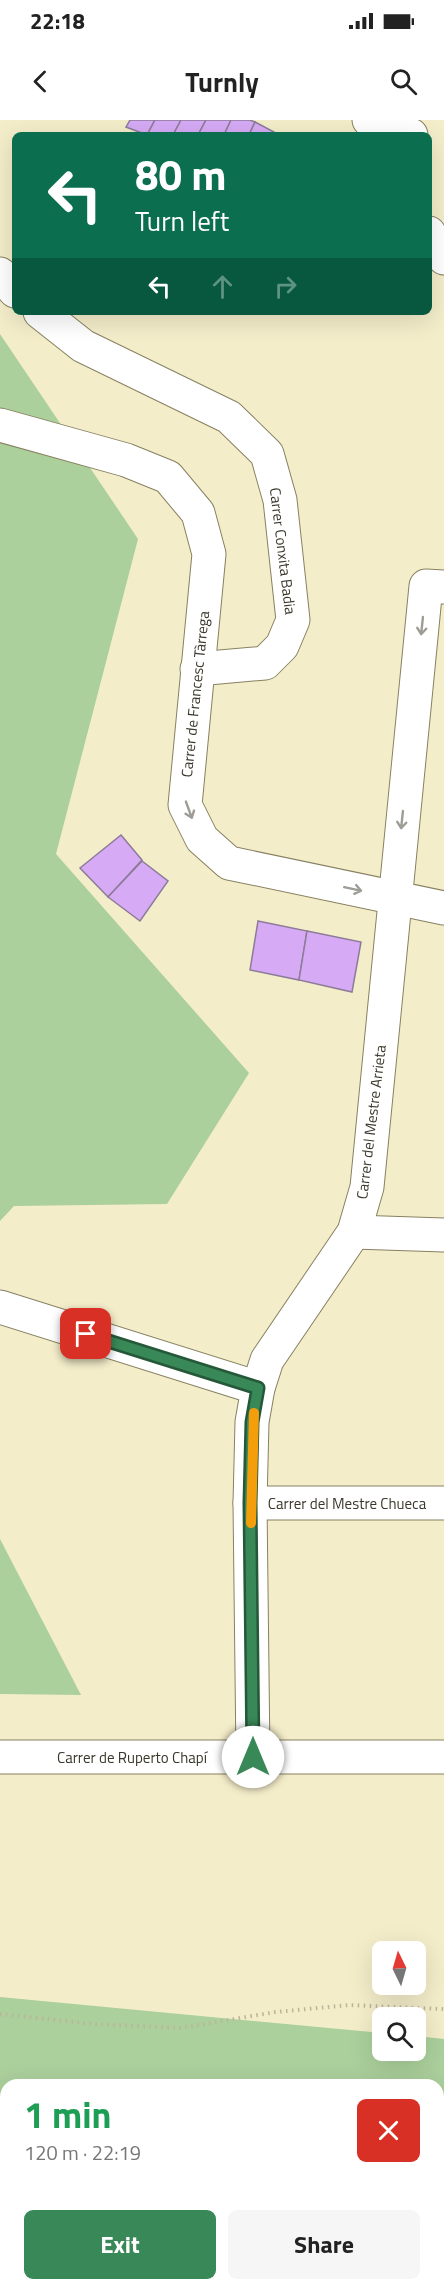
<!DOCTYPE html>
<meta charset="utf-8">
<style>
:root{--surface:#fff;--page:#f6f6f6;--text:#222;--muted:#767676;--accent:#398857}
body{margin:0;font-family:"Titillium Web",sans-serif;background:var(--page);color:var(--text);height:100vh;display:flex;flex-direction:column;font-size:22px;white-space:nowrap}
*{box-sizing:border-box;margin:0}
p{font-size:20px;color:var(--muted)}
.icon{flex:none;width:33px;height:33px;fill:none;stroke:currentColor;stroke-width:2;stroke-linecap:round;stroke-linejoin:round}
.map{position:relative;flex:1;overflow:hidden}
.side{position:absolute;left:0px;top:1959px;width:444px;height:212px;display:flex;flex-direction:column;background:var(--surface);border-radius:18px 18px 0 0;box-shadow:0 6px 24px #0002}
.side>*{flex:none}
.guide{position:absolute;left:12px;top:12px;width:420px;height:183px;border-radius:9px;box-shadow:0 6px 24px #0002;background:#0b6e4f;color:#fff;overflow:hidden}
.needle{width:39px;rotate:355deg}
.tools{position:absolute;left:372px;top:1821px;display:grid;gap:12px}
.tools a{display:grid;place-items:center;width:54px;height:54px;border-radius:9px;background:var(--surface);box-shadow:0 6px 24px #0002;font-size:30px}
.pin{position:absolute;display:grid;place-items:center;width:51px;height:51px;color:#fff;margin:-26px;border-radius:12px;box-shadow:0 3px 9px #0006}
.me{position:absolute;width:66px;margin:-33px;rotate:0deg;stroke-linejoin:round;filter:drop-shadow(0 0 4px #0008)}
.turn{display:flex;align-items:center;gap:21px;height:126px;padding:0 24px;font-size:27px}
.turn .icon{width:78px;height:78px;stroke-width:2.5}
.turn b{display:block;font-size:42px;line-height:51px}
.lanes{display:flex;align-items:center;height:57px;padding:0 24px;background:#0003;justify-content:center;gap:30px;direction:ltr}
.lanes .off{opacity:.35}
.round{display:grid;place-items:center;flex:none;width:63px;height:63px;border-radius:9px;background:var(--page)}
.headline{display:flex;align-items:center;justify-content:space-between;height:102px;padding:0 24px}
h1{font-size:36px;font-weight:700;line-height:45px;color:#1e9e55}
.action{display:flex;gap:12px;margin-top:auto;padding:12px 24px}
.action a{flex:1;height:69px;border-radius:9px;background:var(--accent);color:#fff;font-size:24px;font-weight:700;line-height:69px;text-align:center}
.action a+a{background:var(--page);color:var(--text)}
.status{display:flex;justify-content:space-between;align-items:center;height:42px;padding:0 30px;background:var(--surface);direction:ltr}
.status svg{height:16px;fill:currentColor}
header{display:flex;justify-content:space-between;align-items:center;height:78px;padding:0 24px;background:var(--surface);font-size:27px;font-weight:700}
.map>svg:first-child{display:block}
.green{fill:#abd09c;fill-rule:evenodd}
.building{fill:#d6aaf5;stroke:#8c7c98;stroke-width:1.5}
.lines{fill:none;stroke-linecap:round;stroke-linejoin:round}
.street-casing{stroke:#878161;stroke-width:35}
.path{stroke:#bbb599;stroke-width:4;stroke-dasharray:1.5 4.5;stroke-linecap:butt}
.street{stroke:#fff;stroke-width:33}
.oneway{stroke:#9d9c95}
.route-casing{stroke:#255839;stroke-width:15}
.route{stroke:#398857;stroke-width:10}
.slow{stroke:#f59e0b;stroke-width:10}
.labels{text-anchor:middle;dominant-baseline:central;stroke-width:4.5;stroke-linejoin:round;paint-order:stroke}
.street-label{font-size:15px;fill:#3b382b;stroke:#fff}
</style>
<div class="status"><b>22:18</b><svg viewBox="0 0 49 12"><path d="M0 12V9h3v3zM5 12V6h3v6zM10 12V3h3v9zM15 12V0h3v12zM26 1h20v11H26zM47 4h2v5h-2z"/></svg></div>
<header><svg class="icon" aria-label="back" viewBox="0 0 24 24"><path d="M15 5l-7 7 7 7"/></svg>Turnly<svg class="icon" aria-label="search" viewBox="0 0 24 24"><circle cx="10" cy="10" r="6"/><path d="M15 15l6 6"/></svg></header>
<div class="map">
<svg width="444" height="2170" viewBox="0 0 444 2170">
<rect width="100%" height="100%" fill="#f4edca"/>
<g class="green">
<path d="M0,214L138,419L56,734L249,953L167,1084L14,1086L0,1101Z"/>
<path d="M0,1419L81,1575L0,1574Z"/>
<path d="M0,1877L382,1913V1930H416V1916L444,1919V2170H0ZM6,1965H438V2164H6Z"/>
</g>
<g class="building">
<path d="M130,0H155L147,15L126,7Z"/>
<path d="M155,0H181L173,15H147Z"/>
<path d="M181,0H206L198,15H173Z"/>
<path d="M206,0H231L224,15H198Z"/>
<path d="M231,0H250L255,2L249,15H224Z"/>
<path d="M255,2L276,13L275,15H249Z"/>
<path d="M121,715L142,740L108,777L80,748Z"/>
<path d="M142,741L168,761L140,801L108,777Z"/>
<path d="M258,801L307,811L299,860L250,850Z"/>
<path d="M307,811L361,822L352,872L299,860Z"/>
</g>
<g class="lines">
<defs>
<g id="street">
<path d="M369,0L411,15"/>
<path d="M429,113L444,138"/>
<path d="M0,154L15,171"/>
<path d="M40,192L83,226L229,297L267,334L280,380L293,500L282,526L265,543L197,549"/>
<path d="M0,305L126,340L168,357L198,393L209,434L185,685L202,719L229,743L444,788"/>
<path d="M354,1112L444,1115"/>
<path d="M0,1187L258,1268"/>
<path d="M250,1383H444"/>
<path d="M0,1637H444"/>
<path d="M253,1637L250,1383L252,1302L258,1268L267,1240L354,1112L367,1067L426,466L444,467"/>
</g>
</defs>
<use href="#street" class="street-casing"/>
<g class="path">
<path d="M0,1894L92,1904L180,1908L276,1892L349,1885L444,1889"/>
<path d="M0,1971L6,1979"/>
<path d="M0,2159L6,2162"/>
<path d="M13,2164L26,2170"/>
<path d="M113,2164L115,2170"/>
</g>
<use href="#street" class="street"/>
</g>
<defs><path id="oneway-shaft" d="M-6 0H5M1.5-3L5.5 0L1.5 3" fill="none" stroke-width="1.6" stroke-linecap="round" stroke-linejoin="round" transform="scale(1.5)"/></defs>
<g class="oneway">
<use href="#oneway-shaft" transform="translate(422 506) rotate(96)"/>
<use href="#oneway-shaft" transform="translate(189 690) rotate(70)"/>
<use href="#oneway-shaft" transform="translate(402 700) rotate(96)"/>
<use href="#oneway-shaft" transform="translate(353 769) rotate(12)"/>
</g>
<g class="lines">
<defs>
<path id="route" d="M86,1214L258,1268L252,1302L250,1383L253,1637"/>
</defs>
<use href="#route" class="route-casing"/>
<use href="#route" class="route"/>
<path class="slow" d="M251,1403L254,1293"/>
</g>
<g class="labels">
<g class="street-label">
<text transform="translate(283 431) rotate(83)">Carrer Conxita Badia</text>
<text transform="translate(195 574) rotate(-84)">Carrer de Francesc Tàrrega</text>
<text transform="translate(371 1002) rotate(-83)">Carrer del Mestre Arrieta</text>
<text x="347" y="1383">Carrer del Mestre Chueca</text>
<text x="132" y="1637">Carrer de Ruperto Chapí</text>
</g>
</g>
</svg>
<div class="tools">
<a><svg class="needle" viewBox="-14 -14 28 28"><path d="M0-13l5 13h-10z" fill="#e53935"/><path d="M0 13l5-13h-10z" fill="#767676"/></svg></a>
<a><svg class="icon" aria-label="search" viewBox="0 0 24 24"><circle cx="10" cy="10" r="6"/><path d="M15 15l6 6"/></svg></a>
</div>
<div class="pin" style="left:86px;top:1214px;background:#d93025"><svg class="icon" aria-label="arrive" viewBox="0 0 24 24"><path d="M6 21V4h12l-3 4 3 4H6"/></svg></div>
<svg class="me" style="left:253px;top:1637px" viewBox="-20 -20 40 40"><circle r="19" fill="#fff"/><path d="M0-13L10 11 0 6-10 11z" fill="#398857"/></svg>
<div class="guide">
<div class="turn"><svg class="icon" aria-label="left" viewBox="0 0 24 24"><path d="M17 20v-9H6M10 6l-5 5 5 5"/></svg><div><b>80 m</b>Turn left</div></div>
<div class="lanes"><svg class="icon" aria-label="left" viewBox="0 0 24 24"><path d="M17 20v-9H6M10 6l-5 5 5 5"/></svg><svg class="icon off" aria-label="ahead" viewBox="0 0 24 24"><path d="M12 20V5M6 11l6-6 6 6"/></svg><svg class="icon off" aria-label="right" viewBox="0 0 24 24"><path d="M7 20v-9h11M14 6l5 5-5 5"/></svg></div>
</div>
<section class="side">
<div class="headline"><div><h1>1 min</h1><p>120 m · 22:19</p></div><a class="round" style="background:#d93025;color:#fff"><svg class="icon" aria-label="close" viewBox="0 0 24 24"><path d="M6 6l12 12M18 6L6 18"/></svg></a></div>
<div class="action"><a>Exit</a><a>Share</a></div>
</section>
</div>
